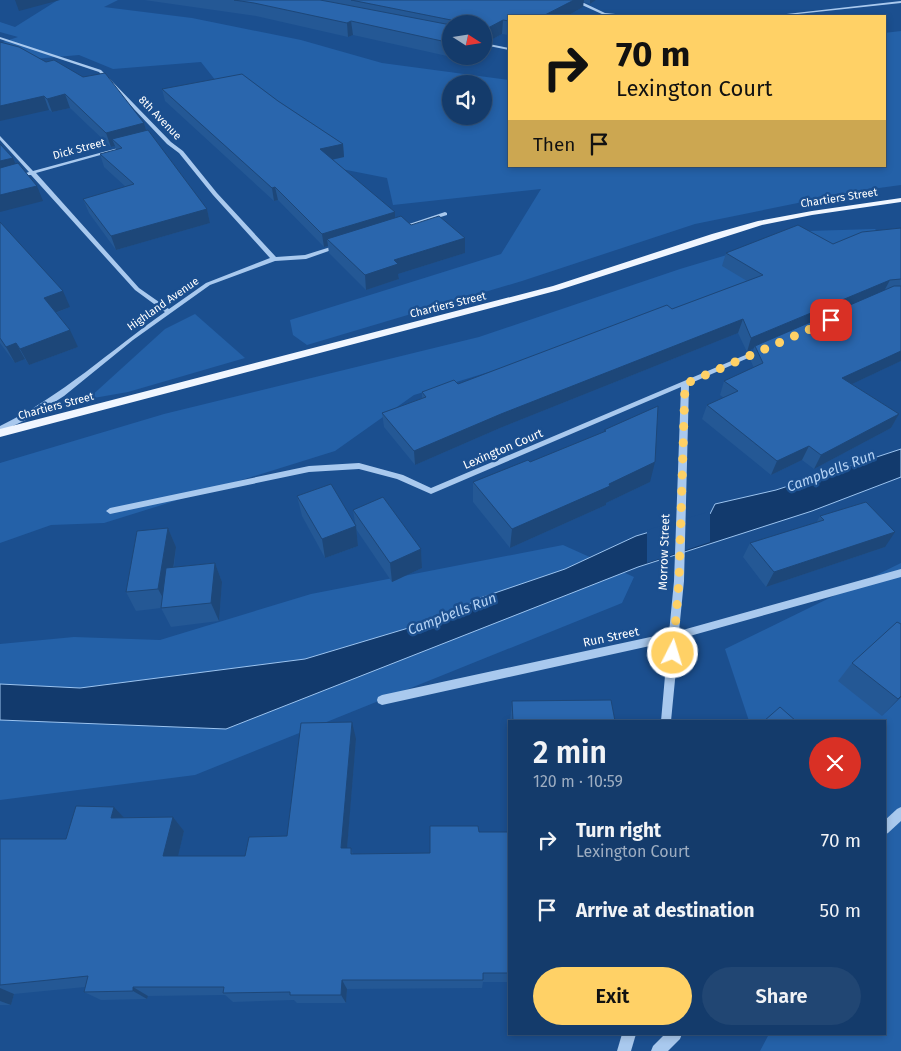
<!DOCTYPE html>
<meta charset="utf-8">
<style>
:root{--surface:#143b6b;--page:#214673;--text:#f1f3f6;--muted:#9dadc1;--line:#33557e;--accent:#ffd166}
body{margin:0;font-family:"Fira Sans",sans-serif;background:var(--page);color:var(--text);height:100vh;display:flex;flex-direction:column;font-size:19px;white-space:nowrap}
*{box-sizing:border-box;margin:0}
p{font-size:16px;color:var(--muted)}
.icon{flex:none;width:28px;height:28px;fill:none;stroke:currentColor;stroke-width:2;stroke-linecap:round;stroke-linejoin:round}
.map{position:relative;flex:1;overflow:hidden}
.details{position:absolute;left:508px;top:720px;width:378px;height:315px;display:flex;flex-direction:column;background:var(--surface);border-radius:0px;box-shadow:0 2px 8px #0003,0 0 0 1px var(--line)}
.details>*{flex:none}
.guide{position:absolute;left:508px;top:15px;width:378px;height:152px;border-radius:0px;box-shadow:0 2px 8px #0003,0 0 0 1px var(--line);background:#ffd166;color:#111;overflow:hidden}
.needle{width:32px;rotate:102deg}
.tools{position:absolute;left:442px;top:15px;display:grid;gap:10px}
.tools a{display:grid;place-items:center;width:50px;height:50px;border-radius:50%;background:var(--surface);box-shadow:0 2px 8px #0003,0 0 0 1px var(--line);font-size:25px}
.pin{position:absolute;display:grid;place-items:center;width:42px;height:42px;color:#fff;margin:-21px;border-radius:10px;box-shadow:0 2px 8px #0006}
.me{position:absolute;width:55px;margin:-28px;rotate:5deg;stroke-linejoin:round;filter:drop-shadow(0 0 4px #0008)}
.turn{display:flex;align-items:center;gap:18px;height:105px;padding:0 25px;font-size:22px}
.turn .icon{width:65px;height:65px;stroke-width:2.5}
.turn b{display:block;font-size:35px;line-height:42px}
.then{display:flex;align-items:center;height:48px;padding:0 25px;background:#0003;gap:10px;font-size:19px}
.round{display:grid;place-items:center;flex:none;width:52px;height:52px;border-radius:26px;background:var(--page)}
.headline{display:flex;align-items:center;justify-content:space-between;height:85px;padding:0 25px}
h1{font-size:30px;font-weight:600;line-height:38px}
.button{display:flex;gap:10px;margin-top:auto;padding:10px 25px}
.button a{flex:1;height:58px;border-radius:30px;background:var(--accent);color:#111;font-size:20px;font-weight:600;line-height:58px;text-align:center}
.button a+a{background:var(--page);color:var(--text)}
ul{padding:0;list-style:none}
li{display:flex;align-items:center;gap:15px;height:70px;padding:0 25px}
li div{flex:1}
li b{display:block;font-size:19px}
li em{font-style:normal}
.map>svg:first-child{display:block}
.green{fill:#2461a8;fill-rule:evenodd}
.water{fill:#123a6d;stroke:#9cc4f0}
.pier{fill:#1b4f8f}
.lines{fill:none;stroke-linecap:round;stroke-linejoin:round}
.minor{fill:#a9c9ee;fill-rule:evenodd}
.major{fill:#f0f6ff;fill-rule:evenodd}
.wall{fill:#245895}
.shaded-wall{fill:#1d4779}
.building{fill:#2a66ad;stroke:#1d4779}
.route{stroke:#ffd166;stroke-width:9;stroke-dasharray:0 16.2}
.labels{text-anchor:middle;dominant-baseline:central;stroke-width:5;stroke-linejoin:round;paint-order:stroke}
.far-street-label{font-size:11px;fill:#fff;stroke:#1b4f8f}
.street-label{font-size:12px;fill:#fff;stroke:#1b4f8f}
.water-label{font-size:14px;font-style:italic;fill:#b5d3f5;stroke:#1b4f8f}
</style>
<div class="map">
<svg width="901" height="1051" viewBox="0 0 901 1051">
<rect width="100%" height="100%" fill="#1b4f8f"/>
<g class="green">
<path d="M58,0H118L104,7L192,18L301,40L382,63L509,80V166H884V33L901,31V185L857,191L695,224L522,281L307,345L293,335L290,320L501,254L541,189L393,205L387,178L296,160L216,81L201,62L113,69L79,55L0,62V43L18,37L0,32V22L15,27ZM451,84H484V116H451Z"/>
<path d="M875,229L884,239L528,360L414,395L335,451L104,523L51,525L0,543V463L164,414L479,337L680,269L807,231Z"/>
<path d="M195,314L245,358L128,392L88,399L165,329Z"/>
<path d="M563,545L634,577L622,603L195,775L0,800V644L74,637L160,640L311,594Z"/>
<path d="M901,563V1051H760L769,1034H884V721H749L725,649Z"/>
</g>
<path class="water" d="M901,449V477L812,511L638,567L226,729L0,720V684L80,688L305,659L445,617L480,598L565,569L636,536L710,514L715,504L776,490Z"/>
<path class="pier" d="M710,508V542L647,563V530L708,512Z"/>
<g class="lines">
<g class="minor">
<path d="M564,0L584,3L605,13L636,16L604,15L582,5Z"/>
<path d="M901,1V3L779,16H769Z"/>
<path d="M0,37L101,70L171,142L183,151L217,193L276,257L305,255L340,244L343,246L306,259L275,261L210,285L133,340L64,396L30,418L0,432V426C61,397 111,350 165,312L135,290L31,175H26V173L29,172L0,140V136L33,171L129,145V147L36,173L139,288L169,309L206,283L270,258L213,195L179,153L167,144L99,72L0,39Z"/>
<path d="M484,43L509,48V50L484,45Z"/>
<path d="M445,212L447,213V215L412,226L409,224Z"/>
<path d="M762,348L765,350L764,351L689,384L684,581L679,631L901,569V577L679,639L671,721H661L668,642L382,705L378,703L377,700L378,697L382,695L669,633L674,581L681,387L431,494L397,479L359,469L309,472L110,514L106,511L110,508L309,466L359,463L403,475L431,488Z"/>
<path d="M901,807V821L888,833L884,835V821L897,809Z"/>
<path d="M622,1034H636L631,1051H617Z"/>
<path d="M665,1034H682L680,1039L668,1051H651L653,1046Z"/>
</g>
<path class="major" d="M901,198V202L812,215L762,225L559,290L0,437V429L553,286L712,234L758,221L812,211Z"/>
</g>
<g class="wall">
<path d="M144,0H596L590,4L583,2V7L567,16H509V35L502,34L487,42H484V24H451V56H461L456,58L353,35L348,37L256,16Z"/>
<path d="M0,42L144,123L146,130L207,209L210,223L116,250L89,213L83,199L126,187L104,167L100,154L116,150L115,146L111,147L70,108L52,112L49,110Z"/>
<path d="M162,89L278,101L343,144L344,157L332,160L395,212V218L411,225L465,238V253L398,274L399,279L366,290L329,253L328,246L324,247L278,200L274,201L165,101Z"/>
<path d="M0,222L70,307L56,313L78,347L29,365L25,359L15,363L0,343Z"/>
<path d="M901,228V361L852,384L899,414L891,428L814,469L802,460L771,475L702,419L707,405L724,398L720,395L724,381L754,368L750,359L754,348L747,352L738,333L500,428L415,465L384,427L382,413L422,398V392L458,384L672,309L747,281L722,266L726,253L833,244Z"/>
<path d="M604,430L650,482L606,503V505L510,548L473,502V482L530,462L604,432Z"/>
<path d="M297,496L356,526L358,546L325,558L302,516Z"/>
<path d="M353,510L421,549L422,568L392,582L356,529Z"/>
<path d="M820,516L885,547L766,587L743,557L750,543L816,523Z"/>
<path d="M168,528L176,547L174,567L215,563L222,582L219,621L171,627L161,608L136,611L126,592Z"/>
<path d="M901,624V697L882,716L838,681L852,663Z"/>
<path d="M512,701L615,721H510Z"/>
<path d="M356,739L347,848H351L353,854L430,853L479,832H509V982H483L482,988L347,989L346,1003H297L294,1000L233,1002L225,995L148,996L147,999L101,1000L84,992L85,987L14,994L11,1005H0V839H66L114,807L124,818L173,817L184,831L178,856H245L287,836Z"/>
</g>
<g class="shaded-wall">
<path d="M15,0H60L19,11Z"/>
<path d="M574,0H584L583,7L567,16H543Z"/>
<path d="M590,0H596L590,4Z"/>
<path d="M503,20L502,34L487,42L488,28Z"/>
<path d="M351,21L353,35L348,37L347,23Z"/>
<path d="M65,94L70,108L52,112L47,99Z"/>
<path d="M44,96L49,110L0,121V106Z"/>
<path d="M144,123L148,137L112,139L115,146L111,147L106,133Z"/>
<path d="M343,144L344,157L321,162L320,149Z"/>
<path d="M13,158L19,172L0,177V161Z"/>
<path d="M37,186L43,201L0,212V195Z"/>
<path d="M275,187L278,200L274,201L272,188Z"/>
<path d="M207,209L210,223L116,250L111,236Z"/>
<path d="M395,212V226L327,239L328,246L324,247L322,234Z"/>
<path d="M465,238V253L398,274L399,279L366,290L365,275L394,260Z"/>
<path d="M890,280L883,293L755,346L754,348L747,352L751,338Z"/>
<path d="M63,291L70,307L52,314L44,298Z"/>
<path d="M743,319L738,333L500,428L415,465L414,451L501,414Z"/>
<path d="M70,330L78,347L29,365L20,349Z"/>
<path d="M16,343L25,359L15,363L6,347Z"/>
<path d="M901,351V361L835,392L842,378Z"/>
<path d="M899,414L891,428L814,469L821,455Z"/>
<path d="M809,446L802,460L771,475L777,461Z"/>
<path d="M655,462L650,482L606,503V505L510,548L512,529Z"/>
<path d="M356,526L358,546L325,558L322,539Z"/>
<path d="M168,528L176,547L168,607L158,589Z"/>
<path d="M895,532L885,547L766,587L774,572Z"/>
<path d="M421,549L422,568L392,582L390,563Z"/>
<path d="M215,563L222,582L219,621L211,603Z"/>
<path d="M901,696V697L882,716Z"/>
<path d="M352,722L356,739L346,861L341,848Z"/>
<path d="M114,807L127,821L111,818Z"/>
<path d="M173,817L184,831L175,869L163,856Z"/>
<path d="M342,980L347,989L346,1003L341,995Z"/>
<path d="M133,987L148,996L147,999L133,991Z"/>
<path d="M0,988L14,994L11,1005L0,1001Z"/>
</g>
<g class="building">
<path d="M234,0H320L331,2L451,25V43L351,21L347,23L254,3Z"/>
<path d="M351,0H574L543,16H509V21L503,20L488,28H484V24H453L451,20Z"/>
<path d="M0,42L19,47L46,62L54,60L83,77L105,73L144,123L106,133L65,94L47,99L44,96L0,106Z"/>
<path d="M242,74L278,101L343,144L320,149L395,212L322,234L275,187L272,188L162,89Z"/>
<path d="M148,130L207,209L111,236L83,199L134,184L100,154L122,148L112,139Z"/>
<path d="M0,144L13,158L0,161Z"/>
<path d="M18,163L37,186L0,195V168Z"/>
<path d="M401,216L411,225L439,216L465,238L394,260L398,264L365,275L327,239Z"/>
<path d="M0,222L63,291L44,298L70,330L20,349L16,343L6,347L0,338Z"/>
<path d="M798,225L833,244L862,232L901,228V279L890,280L751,338L743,319L501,414L414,451L382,413L426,397L422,392L454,380L458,384L667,305L672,309L763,275L726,253Z"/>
<path d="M894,286H901V351L842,378L899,414L821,455L809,446L777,461L707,405L738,391L724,381L763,363L755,346Z"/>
<path d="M658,406L655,462L609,484L610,486L512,529L473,482L528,460L530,462L606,431L604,430Z"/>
<path d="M331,484L356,526L322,539L297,496Z"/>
<path d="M383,497L421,549L390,563L353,510Z"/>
<path d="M866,502L895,532L774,572L750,543L824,520L820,516Z"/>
<path d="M168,528L158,589L126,592L137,531Z"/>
<path d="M215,563L211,603L161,608L166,568Z"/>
<path d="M897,622L901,624V696L898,699L852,663Z"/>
<path d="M611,700L615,721H513L512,701Z"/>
<path d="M780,707L796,721H764Z"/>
<path d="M352,722L341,848H351V854L430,853V826H478L479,832H509V973H483V980H342L341,995H290V992L223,993L224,987H133V991L84,992L88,976L0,985V839H66L76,806L114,807L111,818L173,817L163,856H245L249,837L287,836L301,723Z"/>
</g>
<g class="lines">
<path class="route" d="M673,653L679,581L685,384L831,320"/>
</g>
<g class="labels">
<g class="far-street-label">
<text transform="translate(160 118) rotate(46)">8th Avenue</text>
<text transform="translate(79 149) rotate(-15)">Dick Street</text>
<text transform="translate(839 198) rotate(-9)">Chartiers Street</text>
<text transform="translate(163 304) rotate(-35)">Highland Avenue</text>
<text transform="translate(448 305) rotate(-14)">Chartiers Street</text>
<text transform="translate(56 406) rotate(-15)">Chartiers Street</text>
</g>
<g class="street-label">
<text transform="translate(503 449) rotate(-23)">Lexington Court</text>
<text transform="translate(664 552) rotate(-88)">Morrow Street</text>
<text transform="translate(611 637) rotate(-12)">Run Street</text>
</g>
<g class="water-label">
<text transform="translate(831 471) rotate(-21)">Campbells Run</text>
<text transform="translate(452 614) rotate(-21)">Campbells Run</text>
</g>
</g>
</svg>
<div class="tools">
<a><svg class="needle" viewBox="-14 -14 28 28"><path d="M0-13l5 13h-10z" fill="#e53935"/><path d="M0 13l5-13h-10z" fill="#9dadc1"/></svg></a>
<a><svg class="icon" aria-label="sound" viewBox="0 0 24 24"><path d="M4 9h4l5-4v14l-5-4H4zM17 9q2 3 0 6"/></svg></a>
</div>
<div class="pin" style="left:831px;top:320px;background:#d93025"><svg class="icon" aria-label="arrive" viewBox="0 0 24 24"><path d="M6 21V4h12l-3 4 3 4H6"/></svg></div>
<svg class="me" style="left:673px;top:653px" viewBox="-20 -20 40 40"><circle r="17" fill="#ffd166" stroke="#fff" stroke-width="3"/><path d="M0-11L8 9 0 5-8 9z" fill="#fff"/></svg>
<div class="guide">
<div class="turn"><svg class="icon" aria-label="right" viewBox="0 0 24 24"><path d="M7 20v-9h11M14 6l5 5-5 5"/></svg><div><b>70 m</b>Lexington Court</div></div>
<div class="then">Then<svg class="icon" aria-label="arrive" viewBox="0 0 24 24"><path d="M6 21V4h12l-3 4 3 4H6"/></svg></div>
</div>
<section class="details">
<div class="headline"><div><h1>2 min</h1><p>120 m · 10:59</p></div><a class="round" style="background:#d93025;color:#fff"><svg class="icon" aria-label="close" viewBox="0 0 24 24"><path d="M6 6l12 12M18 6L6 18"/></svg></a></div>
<ul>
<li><svg class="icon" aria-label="right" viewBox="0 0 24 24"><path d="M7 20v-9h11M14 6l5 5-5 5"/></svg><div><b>Turn right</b><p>Lexington Court</p></div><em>70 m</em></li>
<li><svg class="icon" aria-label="arrive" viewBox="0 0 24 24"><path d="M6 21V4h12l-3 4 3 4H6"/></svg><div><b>Arrive at destination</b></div><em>50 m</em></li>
</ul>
<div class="button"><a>Exit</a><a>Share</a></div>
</section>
</div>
